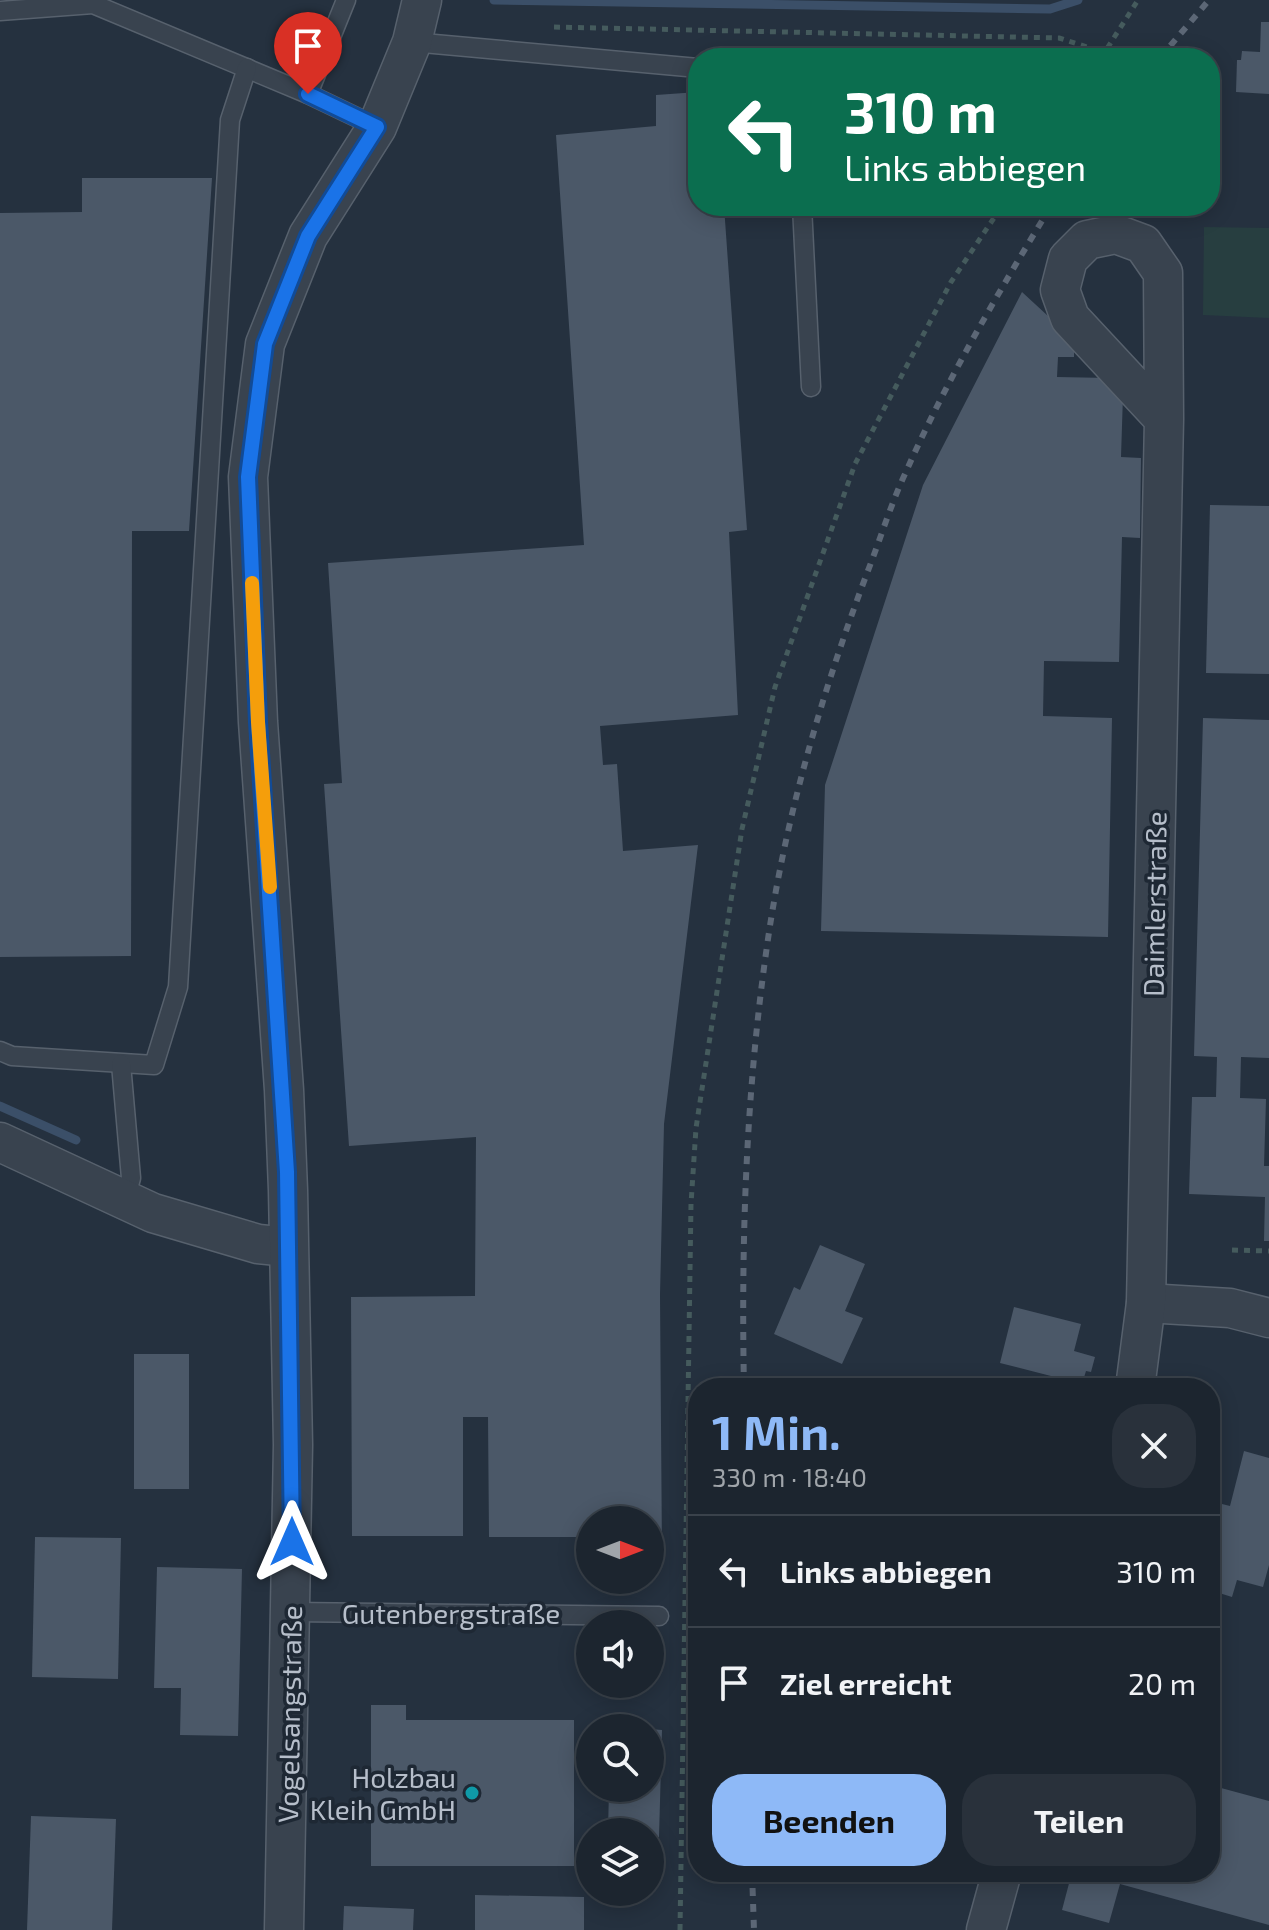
<!DOCTYPE html>
<html lang="de">
<meta charset="utf-8">
<style>
:root{--surface:#1c252f;--page:#29313b;--text:#f1f3f6;--muted:#a0a5aa;--line:#3a424b;--accent:#8eb9f7}
body{margin:0;font-family:"Exo 2",sans-serif;background:var(--page);color:var(--text);height:100vh;display:flex;flex-direction:column;font-size:30px;white-space:nowrap}
*{box-sizing:border-box;margin:0}
p{font-size:26px;color:var(--muted)}
.icon{flex:none;width:44px;height:44px;fill:none;stroke:currentColor;stroke-width:2;stroke-linecap:round;stroke-linejoin:round}
.map{position:relative;flex:1;overflow:hidden}
.panel{position:absolute;left:688px;top:1378px;width:532px;height:504px;display:flex;flex-direction:column;background:var(--surface);border-radius:32px;box-shadow:0 4px 20px #0003,0 0 0 2px var(--line)}
.panel>*{flex:none}
.guide{position:absolute;left:688px;top:48px;width:532px;height:168px;border-radius:32px;box-shadow:0 4px 20px #0003,0 0 0 2px var(--line);background:#0b6e4f;color:#fff;overflow:hidden}
.needle{width:52px;rotate:90deg}
.controls{position:absolute;left:576px;top:1506px;display:grid;gap:16px}
.controls a{display:grid;place-items:center;width:88px;height:88px;border-radius:50%;background:var(--surface);box-shadow:0 4px 20px #0003,0 0 0 2px var(--line);font-size:40px}
.pin{position:absolute;display:grid;place-items:center;width:68px;height:68px;color:#fff;margin:-82px -34px;border-radius:50% 50% 50% 0;rotate:-45deg;box-shadow:0 0 8px #0007}
.pin .icon{rotate:45deg}
.me{position:absolute;width:88px;margin:-44px;rotate:0deg;stroke-linejoin:round;filter:drop-shadow(0 0 6px #0008)}
.turn{display:flex;align-items:center;gap:28px;height:168px;padding:0 24px;font-size:36px}
.turn .icon{width:104px;height:104px;stroke-width:2.5}
.turn b{display:block;font-size:56px;line-height:68px}
.round{display:grid;place-items:center;flex:none;width:84px;height:84px;border-radius:32px;background:var(--page)}
.headline{display:flex;align-items:center;justify-content:space-between;height:136px;padding:0 24px}
h1{font-size:48px;font-weight:700;line-height:60px;color:var(--accent)}
.primary-button{display:flex;gap:16px;margin-top:auto;padding:16px 24px}
.primary-button a{flex:1;height:92px;border-radius:32px;background:var(--accent);color:#111;font-size:32px;font-weight:700;line-height:92px;text-align:center}
.primary-button a+a{background:var(--page);color:var(--text)}
ul{padding:0;list-style:none}
li{display:flex;align-items:center;gap:24px;height:112px;padding:0 24px;border-top:2px solid var(--line)}
li div{flex:1}
li b{display:block;font-size:30px}
li em{font-style:normal}
.map>svg:first-child{display:block}
.green{fill:#273e40}
.lines{fill:none;stroke-linecap:round;stroke-linejoin:round}
.stream{stroke:#3b4f68;stroke-width:9}
.building{fill:#4b5868}
.lane-casing{stroke:#57616d;stroke-width:21}
.street-casing{stroke:#57616d;stroke-width:41}
.path{stroke:#455b5d;stroke-width:5;stroke-dasharray:6 6;stroke-linecap:butt}
.lane{stroke:#39434f;stroke-width:18}
.street{stroke:#39434f;stroke-width:38}
.rail{stroke:#5c6776;stroke-width:6;stroke-dasharray:8 8;stroke-linecap:butt}
.route-casing{stroke:#114b97;stroke-width:20}
.route{stroke:#1a73e8;stroke-width:14}
.slow{stroke:#f59e0b;stroke-width:14}
.culture-dot{fill:#0f9aa8;stroke:#1e2834;stroke-width:3}
.labels{text-anchor:middle;dominant-baseline:central;stroke-width:7;stroke-linejoin:round;paint-order:stroke}
.street-label{font-size:28px;fill:#b6beca;stroke:#1e2834}
.poi-label{font-size:28px;fill:#b6beca;stroke:#1e2834;text-anchor:end}
</style>
<div class="map">
<svg width="1269" height="1930" viewBox="0 0 1269 1930">
<rect width="100%" height="100%" fill="#25313f"/>
<path class="green" d="M1204,227L1269,228V318L1203,315Z"/>
<g class="lines">
<g class="stream">
<path d="M494,0L1050,9L1078,0"/>
<path d="M0,1106L76,1140"/>
</g>
</g>
<g class="building">
<path d="M1261,22H1269V94L1236,92L1237,60H1241L1242,51L1260,52Z"/>
<path d="M698,92V206H724L747,530L729,532L738,715L600,726L603,765L617,764L623,851L698,845L664,1124L660,1295L662,1553H650V1520H590V1553H578V1537H489L488,1417H463V1536H352L351,1297L475,1296L476,1137L349,1146L324,784L342,783L328,563L584,545L556,135L656,126V95Z"/>
<path d="M82,178H212L189,531H132L131,956L0,957V213L82,212Z"/>
<path d="M1022,292L1074,340V357H1058L1057,377L1109,378L1123,395L1121,457L1141,458L1140,538L1122,537L1119,662L1044,661L1043,716L1112,718L1108,937L821,931L825,785L923,485Z"/>
<path d="M1210,505L1269,506V674L1206,673Z"/>
<path d="M1203,718L1269,720V1058L1241,1057L1240,1098L1266,1099L1264,1166H1269V1241H1264L1265,1197L1189,1194L1192,1097H1216L1217,1057L1194,1056Z"/>
<path d="M820,1245L865,1264L845,1311L863,1318L842,1364L774,1334L794,1287L800,1290Z"/>
<path d="M1014,1307L1081,1324L1074,1351L1095,1357L1091,1372L1086,1371L1082,1384L1000,1363Z"/>
<rect x="134" y="1354" width="55" height="135"/>
<path d="M1244,1451L1269,1458V1565L1263,1587L1237,1580L1232,1597L1216,1592L1220,1578L1210,1575V1501L1230,1506Z"/>
<path d="M35,1537L121,1538L118,1679L32,1677Z"/>
<path d="M157,1567L242,1569L238,1736L180,1735L181,1688H154Z"/>
<path d="M371,1705H406V1720H574V1866H371Z"/>
<path d="M650,1729L662,1730L659,1837H650V1832H608L609,1788H650Z"/>
<path d="M1210,1785L1269,1801V1925L1120,1884L1109,1923L1062,1910L1072,1872H1210Z"/>
<path d="M31,1816L116,1819L112,1930H27Z"/>
<path d="M475,1895L584,1897V1930H475Z"/>
<path d="M344,1906L414,1909L413,1930H343Z"/>
</g>
<g class="lines">
<defs>
<g id="lane">
<path d="M0,11L93,4L308,94L377,127"/>
<path d="M412,42L698,68"/>
<path d="M308,94L346,0"/>
<path d="M802,206L811,387"/>
<path d="M0,1051L12,1056L154,1065L178,987L230,120L247,68"/>
<path d="M121,1064L131,1178L125,1200"/>
<path d="M291,1612L659,1616"/>
</g>
<g id="street">
<path d="M0,1142L153,1213L258,1244L288,1247"/>
<path d="M1146,1303L1230,1308L1269,1318"/>
<path d="M1135,1388L1146,1303L1164,419L1163,273L1143,244L1116,234L1087,240L1068,259L1060,290L1070,318L1164,419"/>
<path d="M284,1930L293,1445L288,1190L284,1090L258,722L248,477L265,344L308,236L377,127L412,42L422,0"/>
<path d="M986,1930L1002,1872"/>
</g>
</defs>
<use href="#lane" class="lane-casing"/>
<use href="#street" class="street-casing"/>
<g class="path">
<path d="M554,27L1059,38L1087,47L1099,58"/>
<path d="M1101,58L1138,0"/>
<path d="M1232,1250L1269,1251"/>
<path d="M680,1930L691,1204L696,1128L742,829L775,687L855,464L951,282L1002,206"/>
</g>
<use href="#lane" class="lane"/>
<use href="#street" class="street"/>
<g class="rail">
<path d="M1160,58L1209,0"/>
<path d="M744,1388C741,1241 746,1092 767,946C785,817 823,689 869,568C881,537 891,504 905,474C946,381 998,293 1051,206"/>
<path d="M752,1872L754,1930"/>
</g>
</g>
<g class="lines">
<defs>
<path id="route" d="M292,1542L287,1172L258,722L248,477L265,344L308,236L377,127L308,94"/>
</defs>
<use href="#route" class="route-casing"/>
<use href="#route" class="route"/>
<path class="slow" d="M252,583L258,722L270,887"/>
</g>
<circle class="culture-dot" cx="472" cy="1793" r="8"/>
<g class="labels">
<g class="street-label">
<text transform="translate(1154 904) rotate(-89)">Daimlerstraße</text>
<text x="451" y="1613">Gutenbergstraße</text>
<text transform="translate(289 1714) rotate(-89)">Vogelsangstraße</text>
</g>
<g class="poi-label">
<text x="456" y="1777">Holzbau<tspan x="456" dy="32">Kleih GmbH</tspan></text>
</g>
</g>
</svg>
<div class="controls">
<a><svg class="needle" viewBox="-14 -14 28 28"><path d="M0-13l5 13h-10z" fill="#e53935"/><path d="M0 13l5-13h-10z" fill="#a0a5aa"/></svg></a>
<a><svg class="icon" aria-label="sound" viewBox="0 0 24 24"><path d="M4 9h4l5-4v14l-5-4H4zM17 9q2 3 0 6"/></svg></a>
<a><svg class="icon" aria-label="search" viewBox="0 0 24 24"><circle cx="10" cy="10" r="6"/><path d="M15 15l6 6"/></svg></a>
<a><svg class="icon" aria-label="layers" viewBox="0 0 24 24"><path d="M12 4l9 5-9 5-9-5zM3 14l9 5 9-5"/></svg></a>
</div>
<div class="pin" style="left:308px;top:94px;background:#d93025"><svg class="icon" aria-label="arrive" viewBox="0 0 24 24"><path d="M6 21V4h12l-3 4 3 4H6"/></svg></div>
<svg class="me" style="left:292px;top:1542px" viewBox="-20 -20 40 40"><path d="M0-17L14 15 0 8-14 15z" fill="#1a73e8" stroke="#fff" stroke-width="4"/></svg>
<div class="guide">
<div class="turn"><svg class="icon" aria-label="left" viewBox="0 0 24 24"><path d="M17 20v-9H6M10 6l-5 5 5 5"/></svg><div><b>310 m</b>Links abbiegen</div></div>
</div>
<section class="panel">
<div class="headline"><div><h1>1 Min.</h1><p>330 m · 18:40</p></div><a class="round"><svg class="icon" aria-label="close" viewBox="0 0 24 24"><path d="M6 6l12 12M18 6L6 18"/></svg></a></div>
<ul>
<li><svg class="icon" aria-label="left" viewBox="0 0 24 24"><path d="M17 20v-9H6M10 6l-5 5 5 5"/></svg><div><b>Links abbiegen</b></div><em>310 m</em></li>
<li><svg class="icon" aria-label="arrive" viewBox="0 0 24 24"><path d="M6 21V4h12l-3 4 3 4H6"/></svg><div><b>Ziel erreicht</b></div><em>20 m</em></li>
</ul>
<div class="primary-button"><a>Beenden</a><a>Teilen</a></div>
</section>
</div>
